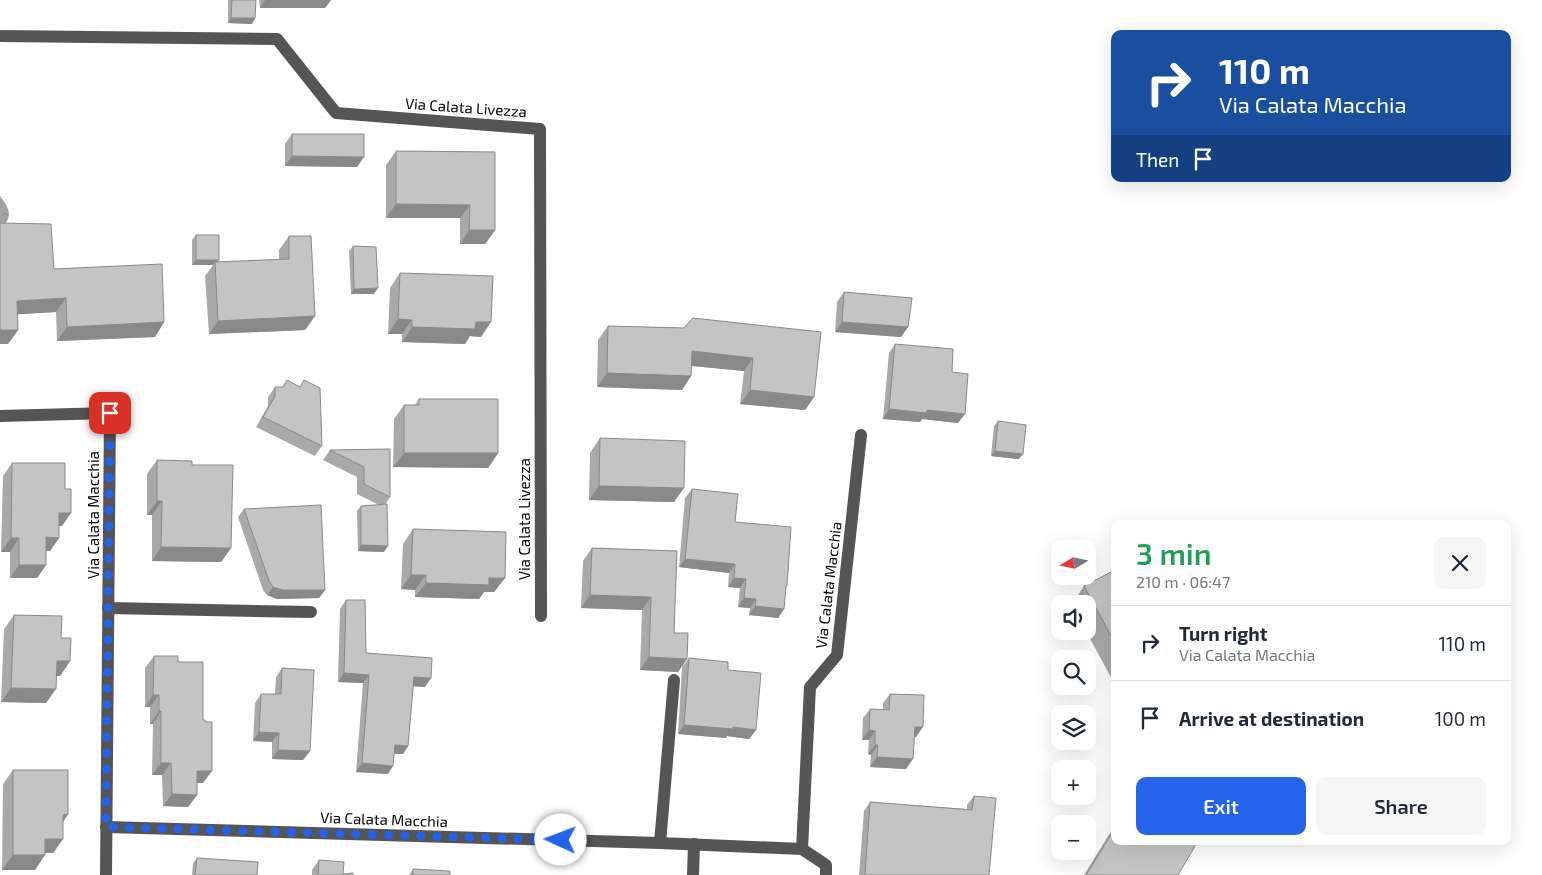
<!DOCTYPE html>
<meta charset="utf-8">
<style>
:root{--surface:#fff;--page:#f6f6f7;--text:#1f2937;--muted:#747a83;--line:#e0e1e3;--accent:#2563eb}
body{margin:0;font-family:"Exo 2",sans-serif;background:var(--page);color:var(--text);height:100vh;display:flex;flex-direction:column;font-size:19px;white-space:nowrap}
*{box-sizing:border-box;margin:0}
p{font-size:16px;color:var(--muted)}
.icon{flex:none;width:28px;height:28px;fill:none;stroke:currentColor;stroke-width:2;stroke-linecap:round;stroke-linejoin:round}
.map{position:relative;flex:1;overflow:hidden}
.details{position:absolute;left:1111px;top:520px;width:400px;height:325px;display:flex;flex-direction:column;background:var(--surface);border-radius:10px;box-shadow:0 5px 20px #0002}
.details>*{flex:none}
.top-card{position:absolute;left:1111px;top:30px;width:400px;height:152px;border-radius:10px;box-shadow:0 5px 20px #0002;background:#1a4fa0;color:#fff;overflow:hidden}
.needle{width:32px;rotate:260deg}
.controls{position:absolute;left:1051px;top:540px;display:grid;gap:10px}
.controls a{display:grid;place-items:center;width:45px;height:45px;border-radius:10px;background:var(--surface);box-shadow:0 5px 20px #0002;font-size:25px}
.pin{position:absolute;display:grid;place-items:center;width:42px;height:42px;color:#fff;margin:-21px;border-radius:10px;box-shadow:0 2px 8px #0006}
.me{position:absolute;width:55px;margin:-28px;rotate:272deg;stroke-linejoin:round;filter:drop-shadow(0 0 4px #0008)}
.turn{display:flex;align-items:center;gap:18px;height:105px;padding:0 25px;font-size:22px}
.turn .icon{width:65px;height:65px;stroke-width:2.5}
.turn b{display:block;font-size:35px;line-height:42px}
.then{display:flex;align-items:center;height:48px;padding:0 25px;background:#0003;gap:10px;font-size:19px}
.round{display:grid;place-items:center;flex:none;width:52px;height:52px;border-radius:10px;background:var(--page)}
.overview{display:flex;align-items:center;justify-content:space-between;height:85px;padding:0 25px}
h1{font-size:30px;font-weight:600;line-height:38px;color:#1e9e55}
.button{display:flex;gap:10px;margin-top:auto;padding:10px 25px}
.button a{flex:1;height:58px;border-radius:10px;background:var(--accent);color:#fff;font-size:20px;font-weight:600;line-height:58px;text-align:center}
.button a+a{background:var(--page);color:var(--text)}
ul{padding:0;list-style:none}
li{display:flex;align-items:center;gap:15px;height:75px;padding:0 25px;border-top:1px solid var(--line)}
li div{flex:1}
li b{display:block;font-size:19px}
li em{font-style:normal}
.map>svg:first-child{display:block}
.water{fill:url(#water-ripples)}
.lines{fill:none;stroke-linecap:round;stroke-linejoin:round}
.minor{stroke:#555;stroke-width:12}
.wall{fill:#a9a9a9}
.shaded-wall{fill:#898989}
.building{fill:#c4c4c4;stroke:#898989}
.route{stroke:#2563eb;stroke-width:9;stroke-dasharray:0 16.2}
.labels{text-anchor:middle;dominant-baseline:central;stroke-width:5;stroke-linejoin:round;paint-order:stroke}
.street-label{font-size:15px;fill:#000;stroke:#fff}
</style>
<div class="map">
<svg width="1542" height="875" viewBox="0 0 1542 875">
<defs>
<pattern id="water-ripples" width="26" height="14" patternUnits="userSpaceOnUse" patternTransform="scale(1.25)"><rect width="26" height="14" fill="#a3a3a3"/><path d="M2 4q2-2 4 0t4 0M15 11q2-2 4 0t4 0" fill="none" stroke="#8b8b8b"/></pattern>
</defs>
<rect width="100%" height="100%" fill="#fff"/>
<path class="water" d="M0,196C7,205 13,214 5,224L0,226Z"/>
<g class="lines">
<g class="minor">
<path d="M0,36L277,39L336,113L540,129L541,616"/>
<path d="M0,416L110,413L106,875"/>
<path d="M108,608L311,612"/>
<path d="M106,827L660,843L802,849L826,865V875"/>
<path d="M660,843L674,680"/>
<path d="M802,849L810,687L837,655L861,435"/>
<path d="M693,875L694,844"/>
</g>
</g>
<g class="wall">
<path d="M228,0H256L255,18L252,24L228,23Z"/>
<path d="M259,0H331L325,8H260Z"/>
<path d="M292,134L357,167L285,166V144Z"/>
<path d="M396,151L495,152V230L485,244H460V218H386V165Z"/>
<path d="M0,223L54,269L164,322L155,337L57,341L56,312L17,314L18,330L8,344H0Z"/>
<path d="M196,235L217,262L279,260V250L289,236L315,316L305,330L209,334L205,276L213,265H192V240Z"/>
<path d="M353,246L374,294H351L349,251Z"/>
<path d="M400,273L481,337L470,336L465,344L402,342V334H388L390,288Z"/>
<path d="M844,292L908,327L901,337L835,332L837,302Z"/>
<path d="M693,318L814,397L805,410L740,404L744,371L692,366L691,376L682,390L597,387L598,340L608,326L684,328Z"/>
<path d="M895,344L952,372L958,423L922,419L920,422L883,419L889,353Z"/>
<path d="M275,387L322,446L315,456L256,427L268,406V397Z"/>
<path d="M419,399L498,453L488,468L393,467L394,419L404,405H415Z"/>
<path d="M998,421L1019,459L991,456L994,426Z"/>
<path d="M600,438L674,502L589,500L590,453Z"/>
<path d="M390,449V497L385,505L384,552L358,551L357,511L361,506L379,505L357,494V477L323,460L330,450Z"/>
<path d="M157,460L192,465L231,548L221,562L152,561V515H147V474Z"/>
<path d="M12,463L62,526H59V538L50,551H46V565L37,578H10V552H1L3,476Z"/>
<path d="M692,489L735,522L785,589L784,609L778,618L749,615L750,608L738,607L740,588L728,587L729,573L679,567L685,498Z"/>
<path d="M244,509L325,590L319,598L277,599L267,595L263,590L238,517Z"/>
<path d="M413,529L505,578L494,592H484L479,599L415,597V590L401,589L403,544Z"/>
<path d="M592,548L677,551L674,633L687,659L678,672L640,670L642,610L581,608L583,561Z"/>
<path d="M1115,570V685L1086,631H1088V604H1072L1084,586Z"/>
<path d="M346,600L366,653L425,687L413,686L408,746L403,754H394L388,774L356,772L363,683L338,682L340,609Z"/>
<path d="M14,615L61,638L70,661L60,676H56L46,703L1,702L4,629Z"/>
<path d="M154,656L178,662L203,783H197V795L188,807L163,806L162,775H152L153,724H150V707H145V668Z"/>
<path d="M689,658L728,670L756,730L749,739L727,736L726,738L678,734L682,667Z"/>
<path d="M282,668L310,751L303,760L272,759V742L253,741L255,703L261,694H275L276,677Z"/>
<path d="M890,694L916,737H914L906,769L870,767L871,755L868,754L869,740H862L863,718L870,709H883V703Z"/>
<path d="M13,770L68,814L63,822V839L53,853H45L35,870H2L3,784Z"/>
<path d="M974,796L989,875H859L864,811L870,802L967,809V805Z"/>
<path d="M1115,825V841L1178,875H1084Z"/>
<path d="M197,858L257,875H192L193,863Z"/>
<path d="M319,860L343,874L353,875H312V870Z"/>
<path d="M413,869L450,875H409Z"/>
</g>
<g class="shaded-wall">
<path d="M265,0H331L325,8H260Z"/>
<path d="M231,18H255L252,24L228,23Z"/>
<path d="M292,156L364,157L357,167L285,166Z"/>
<path d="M396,204L470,205L460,218H386Z"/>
<path d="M469,230H495L485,244H460Z"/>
<path d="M196,260H219L215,265V262L213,265H192Z"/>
<path d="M378,288L374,294H351L354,289Z"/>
<path d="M66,298L56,312L7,315L17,301Z"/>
<path d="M315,316L305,330L209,334L218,321Z"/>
<path d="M398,319L412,320L402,334H388Z"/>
<path d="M164,322L155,337L57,341L67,327Z"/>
<path d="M476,322H491L481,337L470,336L465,344L402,342L412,327Z"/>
<path d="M842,322L908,327L901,337L835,332Z"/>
<path d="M0,330H18L8,344H0Z"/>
<path d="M692,351L753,358L744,371L683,365Z"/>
<path d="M607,373L691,376L682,390L597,387Z"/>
<path d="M750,390L814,397L805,410L740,404Z"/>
<path d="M889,409L927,410L965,414L958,423L922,419L920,422L883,419Z"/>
<path d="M995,451L1023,454L1019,459L991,456Z"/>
<path d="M404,453H498L488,468L393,467Z"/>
<path d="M599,486L684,488L674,502L589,500Z"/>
<path d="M157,501H162L152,515H147Z"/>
<path d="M59,513H71L62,526H50Z"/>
<path d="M46,537L59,538L50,551L37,550Z"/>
<path d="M11,538H19L10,552H1Z"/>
<path d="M361,545L388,546L384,552L358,551Z"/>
<path d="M161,547L231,548L221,562L152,561Z"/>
<path d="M685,559L735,564L729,573L679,567Z"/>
<path d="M19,565H46L37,578H10Z"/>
<path d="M411,575H426L415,590L401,589Z"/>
<path d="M489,578H505L494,592H484L479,599L415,597L426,583Z"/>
<path d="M734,578L746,579L740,588L728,587Z"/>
<path d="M273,587L325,590L319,598L277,599L267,595Z"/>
<path d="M590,595L651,597L642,610L581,608Z"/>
<path d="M744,598L756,599L750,608L738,607Z"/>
<path d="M755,606L784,609L778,618L749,615Z"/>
<path d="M649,657L687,659L678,672L640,670Z"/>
<path d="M57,661H70L60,676L47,675Z"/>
<path d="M344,673L369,675L363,683L338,682Z"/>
<path d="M414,677L431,678L425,687L408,686Z"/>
<path d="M11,688L56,689L46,703L1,702Z"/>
<path d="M153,695H159L150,707H145Z"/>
<path d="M159,711H161L153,724H150Z"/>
<path d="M684,725L733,727L756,730L749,739L727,736L726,738L678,734Z"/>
<path d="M915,727H923L916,737L908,736Z"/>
<path d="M869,730L875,731L869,740H862Z"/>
<path d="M259,732L279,733L272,742L253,741Z"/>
<path d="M395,745L408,746L403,754L389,753Z"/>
<path d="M875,745H878L871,755L868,754Z"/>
<path d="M278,750L310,751L303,760L272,759Z"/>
<path d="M877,757L913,759L906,769L870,767Z"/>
<path d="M161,763H171L162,775H152Z"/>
<path d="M362,763L393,766L388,774L356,772Z"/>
<path d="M197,771H212L203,783H188Z"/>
<path d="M172,794L197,795L188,807L163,806Z"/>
<path d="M68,814L58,829L63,815Z"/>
<path d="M45,839H63L53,853H35Z"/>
<path d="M13,855H45L35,870H2Z"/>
</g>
<g class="building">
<path d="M232,0H256L255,18H231Z"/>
<path d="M292,134H364V157L292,156Z"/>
<path d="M396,151L495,152V230H469L470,205L396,204Z"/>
<path d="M0,223L51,224L54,269L162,264L164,322L67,327L66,298L17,301L18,330H0Z"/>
<rect x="196" y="235" width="23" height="25"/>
<path d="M289,236H311L315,316L218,321L215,262L289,259Z"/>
<path d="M353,246L376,247L378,288L354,289Z"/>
<path d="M400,273L493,276L491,322H476L475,329L412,327V320L398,319Z"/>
<path d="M844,292L912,298L908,327L842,322Z"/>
<path d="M693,318L821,332L814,397L750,390L753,358L692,351L691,376L607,373L608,326L684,328Z"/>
<path d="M895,344L953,349L952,372L968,374L965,414L927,410L926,413L889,409Z"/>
<path d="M287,380L300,387L304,380L320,388L322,446L263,417L275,396V387H283Z"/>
<path d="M419,399H498V453H404V405H419Z"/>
<path d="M998,421L1026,425L1023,454L995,451Z"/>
<path d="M600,438L685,441L684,488L599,486Z"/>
<path d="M390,449V497L364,484V467L330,450Z"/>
<path d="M157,460L192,461V465H233L231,548L161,547L162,501H157Z"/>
<path d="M12,463H65V489H71V513H59V538L46,537V565H19V538H11Z"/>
<path d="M692,489L738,494L735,522L791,527L787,586H786L784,609L755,606L756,599L744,598L746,579L734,578L735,564L685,559Z"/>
<path d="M387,504L388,546L361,545V506Z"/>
<path d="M321,505L325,590H283L273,587L269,581L244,509Z"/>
<path d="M413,529L506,532L505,578H489V585L426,583V575H411Z"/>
<path d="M592,548L677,551L674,633H688L687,659L649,657L651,597L590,595Z"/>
<path d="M1115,570V643L1084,586Z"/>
<path d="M346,600H365L366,653L432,658L431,678L414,677L408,746L395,745L393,766L362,763L369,675L344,673Z"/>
<path d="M14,615L62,616L61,638H71L70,661H57L56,689L11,688Z"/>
<path d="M154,656H178V662H203V720H205V722H212V771H197V795L172,794L171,763H161V711H159V695H153Z"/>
<path d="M689,658L728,662V670L761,673L756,730L733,727V729L684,725Z"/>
<path d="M282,668L314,670L310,751L278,750L279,733L259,732L261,694H281Z"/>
<path d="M890,694L924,695L923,727H915L913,759L877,757L878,745H875V731L869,730L870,709L889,710Z"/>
<path d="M13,770H68V814L63,815V839H45V855H13Z"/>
<path d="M974,796L996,798L989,875H865L870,802L972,810Z"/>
<path d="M1115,828V841H1198L1178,875H1086Z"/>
<path d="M197,858L258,862L257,875H195Z"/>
<path d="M319,860L344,862L343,874L353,873V875H318Z"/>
<path d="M413,869L450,871V875H413Z"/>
</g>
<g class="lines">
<path class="route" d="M110,413L106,827L561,840"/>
</g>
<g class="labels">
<g class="street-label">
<text transform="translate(466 107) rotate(4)">Via Calata Livezza</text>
<text transform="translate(93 515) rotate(-90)">Via Calata Macchia</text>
<text transform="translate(524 519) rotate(-90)">Via Calata Livezza</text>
<text transform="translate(828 585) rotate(-83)">Via Calata Macchia</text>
<text transform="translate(384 819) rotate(2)">Via Calata Macchia</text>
</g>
</g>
</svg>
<div class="controls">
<a><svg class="needle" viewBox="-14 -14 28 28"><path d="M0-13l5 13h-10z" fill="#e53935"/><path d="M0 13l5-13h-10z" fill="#747a83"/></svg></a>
<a><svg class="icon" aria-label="sound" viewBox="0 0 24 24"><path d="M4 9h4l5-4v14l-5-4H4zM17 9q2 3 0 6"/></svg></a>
<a><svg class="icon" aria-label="search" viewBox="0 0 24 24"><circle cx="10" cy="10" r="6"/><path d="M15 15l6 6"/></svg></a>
<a><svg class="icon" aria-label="layers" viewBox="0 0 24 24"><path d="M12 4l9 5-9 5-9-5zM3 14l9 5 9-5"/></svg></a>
<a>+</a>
<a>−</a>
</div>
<div class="pin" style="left:110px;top:413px;background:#d93025"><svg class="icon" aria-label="arrive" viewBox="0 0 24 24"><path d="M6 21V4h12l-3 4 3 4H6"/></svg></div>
<svg class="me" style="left:561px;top:840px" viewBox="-20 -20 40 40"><circle r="19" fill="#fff"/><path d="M0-13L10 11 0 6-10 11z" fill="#2563eb"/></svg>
<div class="top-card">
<div class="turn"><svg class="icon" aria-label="right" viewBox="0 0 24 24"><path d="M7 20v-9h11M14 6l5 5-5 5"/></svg><div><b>110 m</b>Via Calata Macchia</div></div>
<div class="then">Then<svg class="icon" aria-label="arrive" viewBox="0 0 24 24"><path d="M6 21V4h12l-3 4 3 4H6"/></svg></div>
</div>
<section class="details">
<div class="overview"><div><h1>3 min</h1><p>210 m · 06:47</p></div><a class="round"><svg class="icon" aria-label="close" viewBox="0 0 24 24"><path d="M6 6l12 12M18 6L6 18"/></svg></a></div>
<ul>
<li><svg class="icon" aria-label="right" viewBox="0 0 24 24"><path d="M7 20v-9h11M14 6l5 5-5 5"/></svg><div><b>Turn right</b><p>Via Calata Macchia</p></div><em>110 m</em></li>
<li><svg class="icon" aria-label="arrive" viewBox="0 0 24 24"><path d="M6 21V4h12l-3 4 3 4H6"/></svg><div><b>Arrive at destination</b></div><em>100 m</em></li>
</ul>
<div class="button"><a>Exit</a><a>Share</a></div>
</section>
</div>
